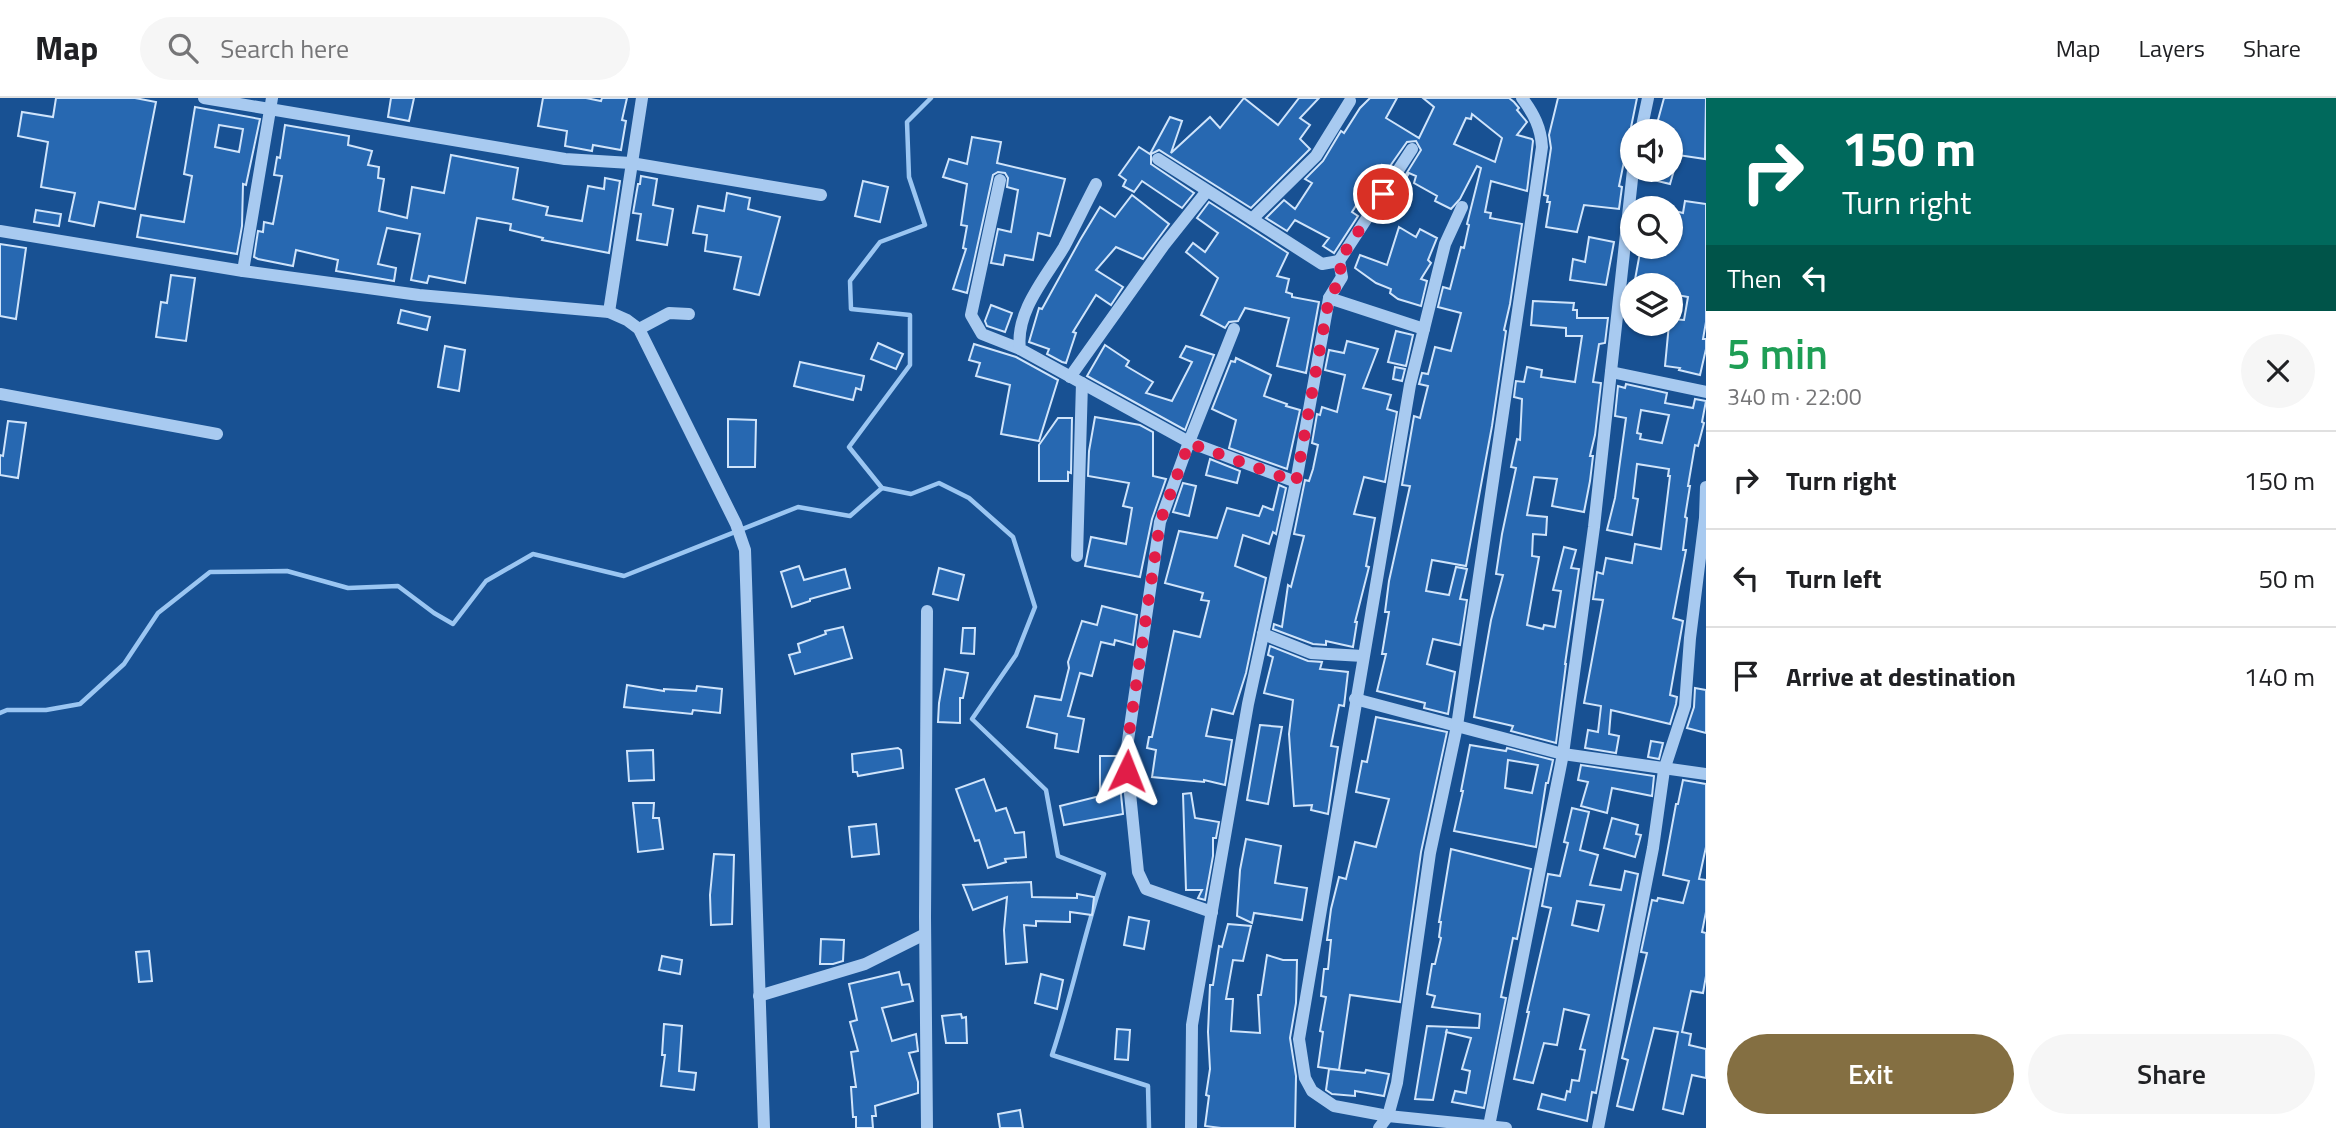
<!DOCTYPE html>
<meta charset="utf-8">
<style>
:root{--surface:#fff;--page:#f6f6f6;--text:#202124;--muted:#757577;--line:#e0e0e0;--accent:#846f42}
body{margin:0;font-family:"Titillium Web",sans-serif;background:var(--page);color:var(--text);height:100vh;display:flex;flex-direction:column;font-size:26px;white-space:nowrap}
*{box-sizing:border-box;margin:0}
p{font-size:23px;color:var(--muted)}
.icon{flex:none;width:38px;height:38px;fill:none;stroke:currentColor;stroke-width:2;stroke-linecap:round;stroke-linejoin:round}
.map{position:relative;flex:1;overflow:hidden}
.drawer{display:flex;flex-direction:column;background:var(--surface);width:630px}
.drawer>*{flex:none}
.guide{background:#00695c;color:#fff;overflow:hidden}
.tools{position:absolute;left:1620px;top:21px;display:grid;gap:14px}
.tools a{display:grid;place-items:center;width:63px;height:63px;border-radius:50%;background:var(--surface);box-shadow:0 2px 5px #0004;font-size:35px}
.pin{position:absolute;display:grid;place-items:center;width:60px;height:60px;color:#fff;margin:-30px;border:4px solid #fff;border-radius:50%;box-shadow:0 2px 7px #0007}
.me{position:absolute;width:77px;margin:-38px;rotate:2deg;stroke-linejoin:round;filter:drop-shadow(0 0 5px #0008)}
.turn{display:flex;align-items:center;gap:24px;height:147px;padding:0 21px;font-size:32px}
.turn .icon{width:91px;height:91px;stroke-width:2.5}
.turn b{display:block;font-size:49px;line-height:60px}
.then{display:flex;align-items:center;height:66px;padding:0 21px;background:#0003;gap:14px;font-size:26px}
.round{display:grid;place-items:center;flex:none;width:74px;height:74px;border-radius:37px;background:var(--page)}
.summary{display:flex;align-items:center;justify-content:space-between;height:119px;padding:0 21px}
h1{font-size:42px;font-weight:600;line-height:52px;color:#1e9e55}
.cta{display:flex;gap:14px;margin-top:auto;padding:14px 21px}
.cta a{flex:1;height:80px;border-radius:42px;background:var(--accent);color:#fff;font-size:28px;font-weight:600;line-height:80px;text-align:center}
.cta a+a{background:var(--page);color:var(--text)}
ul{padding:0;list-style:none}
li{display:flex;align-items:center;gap:21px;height:98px;padding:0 21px;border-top:2px solid var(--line)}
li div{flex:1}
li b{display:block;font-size:26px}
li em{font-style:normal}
header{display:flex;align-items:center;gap:42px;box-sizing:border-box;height:98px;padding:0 35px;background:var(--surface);border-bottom:2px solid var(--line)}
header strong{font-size:33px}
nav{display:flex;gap:38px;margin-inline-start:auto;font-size:24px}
.search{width:490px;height:63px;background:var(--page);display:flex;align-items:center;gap:18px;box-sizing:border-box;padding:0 24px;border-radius:38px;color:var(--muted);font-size:26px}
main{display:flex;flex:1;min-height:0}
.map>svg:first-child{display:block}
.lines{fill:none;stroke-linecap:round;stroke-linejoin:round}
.stream{stroke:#9bc6f2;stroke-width:4.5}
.building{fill:#2768b1;stroke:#cfe4fb;stroke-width:2;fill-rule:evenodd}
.minor{stroke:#a8caf0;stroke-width:12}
.route{stroke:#e11d48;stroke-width:12;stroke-dasharray:0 21.6}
</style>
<header>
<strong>Map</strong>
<div class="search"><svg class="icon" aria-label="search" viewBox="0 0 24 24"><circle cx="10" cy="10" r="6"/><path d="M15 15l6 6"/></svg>Search here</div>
<nav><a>Map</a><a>Layers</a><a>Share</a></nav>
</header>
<main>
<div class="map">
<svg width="1706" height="1030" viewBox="0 0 1706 1030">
<rect width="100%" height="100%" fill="#185193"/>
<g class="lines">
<g class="stream">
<path d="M931,0L907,24L909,79L925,127L880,144L850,183L851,211L910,217V267L849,349L882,390L911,396L939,385L969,400L1013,439L1035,509L1016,557L972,621L1046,692L1058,758L1104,776C1084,836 1072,897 1052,957L1148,988L1149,1030"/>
<path d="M0,615L7,612H46L80,606L124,566L158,515L210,474L287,473L348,490L398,488L434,515L453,526L486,483L533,456L624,478L798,409L850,418L882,390"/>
</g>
</g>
<g class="building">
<path d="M56,0H135L156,4L135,111L99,104L94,128L69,123L75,95L41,89L48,44L18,38L22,14L53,19Z"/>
<path d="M391,0H414L409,23L388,19Z"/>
<path d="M543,0H586L601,3L602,0H627L622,22L626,23L621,52L593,47L592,53L565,48L567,33L538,28Z"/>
<path d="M1244,0L1278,27L1299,0H1319L1300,20L1310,27L1300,41L1310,51L1251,110L1159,52L1151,56V66L1194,95L1182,110L1142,83L1134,94L1123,88L1126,82L1119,77L1139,49L1150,56L1170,19L1182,23L1171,55L1210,19L1220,30Z"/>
<path d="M1370,0H1397L1386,20L1419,40L1434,9L1423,0H1509L1514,4L1519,10L1517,12L1527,24L1517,37L1532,41L1533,43L1527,93L1491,83L1485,114L1491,115L1490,120L1522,126L1510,206L1504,232L1506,233L1492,328L1466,468L1432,462L1426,493L1449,497L1456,469L1467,471L1460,501L1467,502L1460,547L1433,541L1427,566L1455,574L1448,616L1424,610L1425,605L1377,593L1386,556H1382L1389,514H1385L1389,483L1410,388L1402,387L1414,318L1420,320L1428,288L1419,286L1422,275L1428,276L1435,249L1451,253L1461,215L1438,209L1443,189L1450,191L1461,149L1464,150L1469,127L1467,126L1481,70L1477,68L1460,101L1451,111L1435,103L1437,98L1414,85L1416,78L1409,75L1405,82L1403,81L1421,52L1416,43L1407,44L1388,71L1382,67L1352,114L1358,118L1334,155L1323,148L1329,140L1295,122L1287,133L1266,120L1284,102L1295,111L1312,85L1305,81L1323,63L1341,33L1344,35L1360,10ZM1472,16L1502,40L1495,64L1454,46L1466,20L1471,21Z"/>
<path d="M1558,0H1637L1619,88L1622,89L1619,111L1584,107L1577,134L1546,129L1550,104H1547L1548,98L1544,97L1551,50L1549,37Z"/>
<path d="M1664,0H1706L1705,61L1671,56V33H1655Z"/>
<path d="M195,9L260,21L246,87L243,86L242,128L237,156L137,139L141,117L184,124L192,78L184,76ZM219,27L243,31L239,54L215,49Z"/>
<path d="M285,27L349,38L348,47L372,53L368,67L379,69L378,80L384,81L379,113L407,120L412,89L444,95L451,57L518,70L513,101L548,109L546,117L582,123L588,88L604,91L605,80L620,83L609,155L542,142L543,140L510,132L511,126L477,120L465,185L429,178L427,185L411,182L420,136L387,130L378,166L396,170L394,183L336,173L338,162L296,152L293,168L258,161L254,159L258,133L263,134L264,124L273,126L282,78L274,77L277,59L280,60Z"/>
<path d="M972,39L1001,44L997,65L1065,81L1050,138L1038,135L1033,162L1005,157L1003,167L991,165L998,131L1011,134L1018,92L1007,89L1008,80L1005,75L998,74L993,77L967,195L953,191L966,151L963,150L967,128L961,127L967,86L943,79L949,61L967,66Z"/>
<path d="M1642,72H1674L1670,86L1641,79Z"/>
<path d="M641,78L657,81L653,107L673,111L667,147L637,142L641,116L633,115L638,86H640Z"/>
<path d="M863,83L888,89L880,124L855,118Z"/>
<path d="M727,95L750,100L748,111L780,119L759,197L734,191L741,159L705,153L707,137L693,135L698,108L724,113Z"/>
<path d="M1132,97L1169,126L1143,161L1116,149L1096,172L1123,189L1111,207L1096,197L1073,234L1076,235L1066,265L1062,264L1047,256L1049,251L1029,244L1039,210L1042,211L1080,142L1100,109L1115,119Z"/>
<path d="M1685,103L1706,106V224L1703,241H1706V251L1700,277L1679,272L1680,270L1665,268L1669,226L1671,221L1684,222L1688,199L1672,196L1673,187H1634L1641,149H1671V112L1683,115Z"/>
<path d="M1209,104L1288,155L1277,178L1289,181L1286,194L1292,196V199L1319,204L1306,275L1277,268L1289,220L1245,210L1238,223L1229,224L1225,230L1201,217L1218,180L1186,154L1193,145L1205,154L1218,135L1197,120Z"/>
<path d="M36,112L61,116L59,128L34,124Z"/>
<path d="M1399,129L1416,139L1420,131L1437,140L1428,162L1431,165L1421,181L1427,183L1421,208L1398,201L1390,195L1391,191L1376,185L1355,170L1360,157L1387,167Z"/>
<path d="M1589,139L1614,144L1606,187L1570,182L1573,161L1585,164Z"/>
<path d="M0,146L26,150L16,221L0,218Z"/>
<path d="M171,177L195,180L186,243L156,239L161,204L167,205Z"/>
<path d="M1533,203L1574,205L1573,212H1577V220H1608L1605,245L1599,246L1593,284L1601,285L1595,337L1590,358H1593L1590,383L1584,414L1552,408L1557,381L1534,379L1527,417L1547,419L1546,437L1533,436L1532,458L1539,459L1527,527L1543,531L1544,527L1555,529L1561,493L1553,492L1564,449L1576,452L1571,470L1579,471L1565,566H1566L1556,645L1511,633L1513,628L1474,619L1491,522L1503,477L1496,476L1502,436L1516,370L1511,369L1517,341L1520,342L1522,301L1514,299L1516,283L1524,284L1527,269L1542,272L1541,279L1575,284L1582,238H1566V230L1531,227Z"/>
<path d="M991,207L1012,215L1005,234L987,228L985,223Z"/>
<path d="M401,212L430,219L427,232L398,225Z"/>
<path d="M1396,233L1413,237L1406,268L1388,264Z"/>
<path d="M1347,243L1378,251L1363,290L1391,297L1387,311L1397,314L1385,384L1364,379L1354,416L1375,420L1366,468L1369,469L1355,524H1357L1353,549L1326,543V547L1313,546L1273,531L1274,526L1282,529L1288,487L1291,489L1304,438L1294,436L1305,382L1309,383L1313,371L1318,347L1312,345L1317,316L1320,317L1322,309L1337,314L1345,277L1325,272L1329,252L1344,255Z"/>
<path d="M878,245L903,256L896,271L871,261Z"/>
<path d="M974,246L1016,259L1058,282L1039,343L1001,336L1010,287L976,278L980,265L969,262Z"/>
<path d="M1105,247L1129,263L1126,268L1153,284L1146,295L1172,303L1192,264L1180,259L1186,248L1214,257L1185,332L1087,278Z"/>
<path d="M445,248L465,252L459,293L438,289Z"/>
<path d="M1236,260L1271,277L1264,298L1287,306L1286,308L1300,312L1287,371L1229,350L1236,322L1212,311L1231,263L1235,264Z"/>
<path d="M800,264L864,278L861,292L856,290L853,302L794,288Z"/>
<path d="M1395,269L1405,271L1402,283L1393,281Z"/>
<path d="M1626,286L1667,295L1665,305L1693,310L1695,301L1706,303L1702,324L1704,325L1698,348L1695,347L1688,388H1690L1685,419L1687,420L1683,452H1686L1673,520L1683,523L1670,597L1677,599L1676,606L1670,626L1611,612L1609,636L1619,638L1616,655L1585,650L1588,632L1598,634L1601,608L1584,605L1603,502L1593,501L1597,474L1603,476L1606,460L1632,465L1635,446L1661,451L1670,378H1668L1669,371L1637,366L1633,400L1638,401L1632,437L1607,432L1615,400L1626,320L1615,318L1618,288L1625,290ZM1641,312L1669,317L1662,345L1640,341L1641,336L1637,335Z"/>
<path d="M1095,319L1140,327L1153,334V378L1166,381L1152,421L1140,479L1085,468L1091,439L1126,446L1132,410L1123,408L1129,385L1088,378L1089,353Z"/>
<path d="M1058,320H1072L1071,375L1068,374V383H1039V347Z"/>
<path d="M728,321L756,322L755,369H728Z"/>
<path d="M8,323L26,325L18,380L0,377V357L3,358Z"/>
<path d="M1210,361L1240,373L1237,385L1206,377Z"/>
<path d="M1183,385L1196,388L1189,418L1173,414Z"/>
<path d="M1279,387L1286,390L1276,436L1273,434L1269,446L1243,437L1235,468L1266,480L1246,575L1233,616L1212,611L1206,638L1232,642L1225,687L1204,682V684L1152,679L1156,652L1147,650L1149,639H1152L1174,533L1200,539L1209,503L1201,502L1203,495L1165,485L1179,433L1217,440L1227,410L1259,418L1263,408L1273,412Z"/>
<path d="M799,468L804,482L845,471L850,490L810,501V503L792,509L781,474Z"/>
<path d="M939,470L964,477L958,502L933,496Z"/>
<path d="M1102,508L1137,517L1133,547L1115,542L1114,547L1101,544L1092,578L1080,575L1068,618L1084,621L1078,654L1055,650L1057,636L1027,629L1035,598L1061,602L1069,570L1068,564L1082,523L1097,527Z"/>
<path d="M843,529L852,560L795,576L789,557L800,554L798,546L826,536L825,533Z"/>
<path d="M963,530H975L974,556L961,555Z"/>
<path d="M1270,548L1308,563L1322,564L1320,571L1348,574L1344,608L1339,607L1331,648L1338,649L1328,716L1311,712L1312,707L1294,708L1289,636L1293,602L1264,595L1273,559L1268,557Z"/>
<path d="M945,571L968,575L963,600H960V625L938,624L939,605Z"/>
<path d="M627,587L664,593V591L696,593L697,588L722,591L720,615L693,612L692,616L624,609Z"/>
<path d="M1695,590L1706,592V635L1687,630L1694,609Z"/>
<path d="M1376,619L1447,634L1421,754L1400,904L1350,897L1339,972L1318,969L1323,934L1320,933L1326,899L1321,898L1324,871H1328L1331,842H1327L1331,811L1339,779L1346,781L1355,744L1376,749L1389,701L1356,694L1362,663L1367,664Z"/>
<path d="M1260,627L1282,629L1268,706L1247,702Z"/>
<path d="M1651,643L1663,645L1659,661L1648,659Z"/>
<path d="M1470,647L1506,653L1507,650L1553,662L1548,685H1546L1536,749L1454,733L1463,693H1461ZM1508,662L1538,667L1532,695L1505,690Z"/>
<path d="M898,650L901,652L903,670L858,678L857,674H853L852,656Z"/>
<path d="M653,652L654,682L629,683L627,653Z"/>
<path d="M1100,658H1117L1123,716L1064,727L1060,708L1100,698Z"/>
<path d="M1581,667L1654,678L1652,698L1612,690L1607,715L1581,708L1588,684L1578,682Z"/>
<path d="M984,681L996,713L1006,710L1015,735L1024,734L1026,759L1005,761L1006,764L988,770L979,742L975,743L956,691Z"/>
<path d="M1683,682L1706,686V749L1699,781L1706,782V814L1702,834L1706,835V878L1703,895L1691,893L1682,934L1691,936L1689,947L1706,951V980L1692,977L1683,1016L1663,1011L1678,934L1654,930L1633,1012L1617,1008L1628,962L1622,960L1647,855L1641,854L1652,802L1657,803L1658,800L1683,805L1689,783L1663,777L1676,706H1678Z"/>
<path d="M1191,695L1195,720L1219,724L1216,740H1213V758L1205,802L1198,800L1202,792H1186L1183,696Z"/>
<path d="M633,705H654L653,720H659L663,751L638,754Z"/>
<path d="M1572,710L1589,714L1580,752L1598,757L1590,787L1621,792L1625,773L1638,776L1596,995L1592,994L1587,1023L1538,1011L1542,996L1565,1002L1567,993L1570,994L1572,982L1579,983L1585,952L1580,951L1589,917L1564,911L1557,947L1544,945L1533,985L1514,981L1529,914H1527L1551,810L1542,808L1548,776L1560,778L1568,745L1564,744ZM1577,803L1604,807L1598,833L1572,827Z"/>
<path d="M1612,720L1638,727L1636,736L1641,737L1635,759L1604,750Z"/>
<path d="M876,726L879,756L852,759L849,729Z"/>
<path d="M1246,741L1281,748L1275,785L1307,790L1302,822L1254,815L1252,825L1237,818L1240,772Z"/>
<path d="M1451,751L1531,771L1517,841L1513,840L1501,899L1506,900L1484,1010L1452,1004L1455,993L1466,995L1470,973L1462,971L1471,940L1446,934L1447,931L1433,1002L1415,1001L1427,928L1479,930L1480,916L1432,909L1435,898L1427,896L1432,866H1435L1441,840L1439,839L1441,824H1439Z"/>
<path d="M714,756L734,757L732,826L711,827L710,797Z"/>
<path d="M1031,784L1032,799L1077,800V796L1094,799L1092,817L1070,814V824L1036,823V828L1024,827L1027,864L1006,866L1004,832L1007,799L973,812L963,787Z"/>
<path d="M1129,819L1149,823L1144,851L1124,847Z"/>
<path d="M1228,826L1251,828L1243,863L1233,862L1226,901H1233L1231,933L1260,935L1258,897H1261L1267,857L1283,862H1297L1296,905L1290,940L1296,978L1295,1030H1221L1205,1028L1209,998L1206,997L1210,971L1208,934L1210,887H1213L1219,848L1222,849Z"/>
<path d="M821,841L844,842L843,863L833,866H820Z"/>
<path d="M149,853L152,883L139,884L136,854Z"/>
<path d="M662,858L682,862L680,876L659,872Z"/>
<path d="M899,874L902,887L909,886L913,903L882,910L892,943L916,936L918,953L909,955L918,984V995L875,1008L876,1018H872L873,1030H856V1019H853L851,989H856L851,954L858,953L850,924L857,922L849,886Z"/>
<path d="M1041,876L1063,882L1057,911L1035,905Z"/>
<path d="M961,916L962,920L966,919L967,945H946L942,918Z"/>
<path d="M664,926L682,928L679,973L696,975L694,992L661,988L665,957H662Z"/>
<path d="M1117,931L1130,932L1128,962L1115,961Z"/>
<path d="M1329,971L1365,975L1366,972L1389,976L1384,998L1355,993V998L1332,996L1326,992Z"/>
<path d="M1020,1012L1023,1030H1000L998,1016Z"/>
</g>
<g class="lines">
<g class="minor">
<path d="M204,0L565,61L631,65L821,97"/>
<path d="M1641,33L1648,0"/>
<path d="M1158,61L1322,166L1339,163L1342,179L1329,200L1296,384L1248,606L1192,927L1191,1030"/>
<path d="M1000,82L971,217L982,236L1020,251"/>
<path d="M1096,86C1085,107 1075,128 1064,149C1046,179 1015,214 1020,251L1189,344L1296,384"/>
<path d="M1462,109L1445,146L1410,287L1299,941L1305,980L1312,993L1334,1008L1388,1018L1506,1030"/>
<path d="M1252,121L1316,58L1350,3"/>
<path d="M0,133L243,173L419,197L609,214L627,222L639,231L736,426L745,452L764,1030"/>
<path d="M1339,163L1412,51"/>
<path d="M243,173L272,0"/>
<path d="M1329,200L1424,231"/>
<path d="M609,214L642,0"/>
<path d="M639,231L669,215L689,216"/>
<path d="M1611,274L1706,294"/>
<path d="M1070,279L1164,147L1207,93"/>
<path d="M0,296L217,336"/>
<path d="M1077,458L1082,285"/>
<path d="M1263,536L1311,555L1363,558"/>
<path d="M1355,601L1563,656L1706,676"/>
<path d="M1212,814L1146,791L1138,774L1126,656L1160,424L1189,344L1234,231"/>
<path d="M759,898L865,866L925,836"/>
<path d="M1489,1028L1563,656L1594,429L1633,72"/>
<path d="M927,1030L925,819L927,513"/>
<path d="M1379,1030L1388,1018L1397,985L1430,755L1457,628L1542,49C1541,30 1534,16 1522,0"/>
<path d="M1598,1030L1653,750L1664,672L1685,608L1690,540L1705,420L1706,389"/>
</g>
</g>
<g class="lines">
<path class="route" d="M1127,673L1126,656L1160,424L1189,345L1296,384L1329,200L1342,179L1339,163L1383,96"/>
</g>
</svg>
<div class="tools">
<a><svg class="icon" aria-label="sound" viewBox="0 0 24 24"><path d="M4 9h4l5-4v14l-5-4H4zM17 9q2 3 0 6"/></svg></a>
<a><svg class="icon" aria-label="search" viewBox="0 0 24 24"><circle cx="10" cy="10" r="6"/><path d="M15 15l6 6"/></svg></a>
<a><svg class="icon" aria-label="layers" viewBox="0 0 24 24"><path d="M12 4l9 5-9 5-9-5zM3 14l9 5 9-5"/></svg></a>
</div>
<div class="pin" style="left:1383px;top:96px;background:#d93025"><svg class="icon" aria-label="arrive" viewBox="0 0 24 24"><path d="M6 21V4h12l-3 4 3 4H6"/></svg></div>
<svg class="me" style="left:1127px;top:673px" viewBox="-20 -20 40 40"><path d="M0-17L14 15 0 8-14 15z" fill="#e11d48" stroke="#fff" stroke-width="4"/></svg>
</div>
<section class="drawer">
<div class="guide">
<div class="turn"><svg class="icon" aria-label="right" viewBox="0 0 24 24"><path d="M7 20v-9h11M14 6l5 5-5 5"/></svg><div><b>150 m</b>Turn right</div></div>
<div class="then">Then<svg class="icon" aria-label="left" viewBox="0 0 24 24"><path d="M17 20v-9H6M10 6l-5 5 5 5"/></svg></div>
</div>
<div class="summary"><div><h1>5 min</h1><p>340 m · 22:00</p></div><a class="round"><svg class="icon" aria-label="close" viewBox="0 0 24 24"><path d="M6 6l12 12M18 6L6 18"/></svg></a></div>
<ul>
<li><svg class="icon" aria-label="right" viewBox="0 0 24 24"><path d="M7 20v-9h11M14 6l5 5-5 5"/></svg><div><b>Turn right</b></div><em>150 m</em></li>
<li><svg class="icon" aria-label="left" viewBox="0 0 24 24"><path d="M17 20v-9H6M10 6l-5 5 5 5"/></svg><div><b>Turn left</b></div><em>50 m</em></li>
<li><svg class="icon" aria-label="arrive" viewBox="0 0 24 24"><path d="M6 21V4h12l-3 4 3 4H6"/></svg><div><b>Arrive at destination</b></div><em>140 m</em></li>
</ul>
<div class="cta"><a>Exit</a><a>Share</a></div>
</section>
</main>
